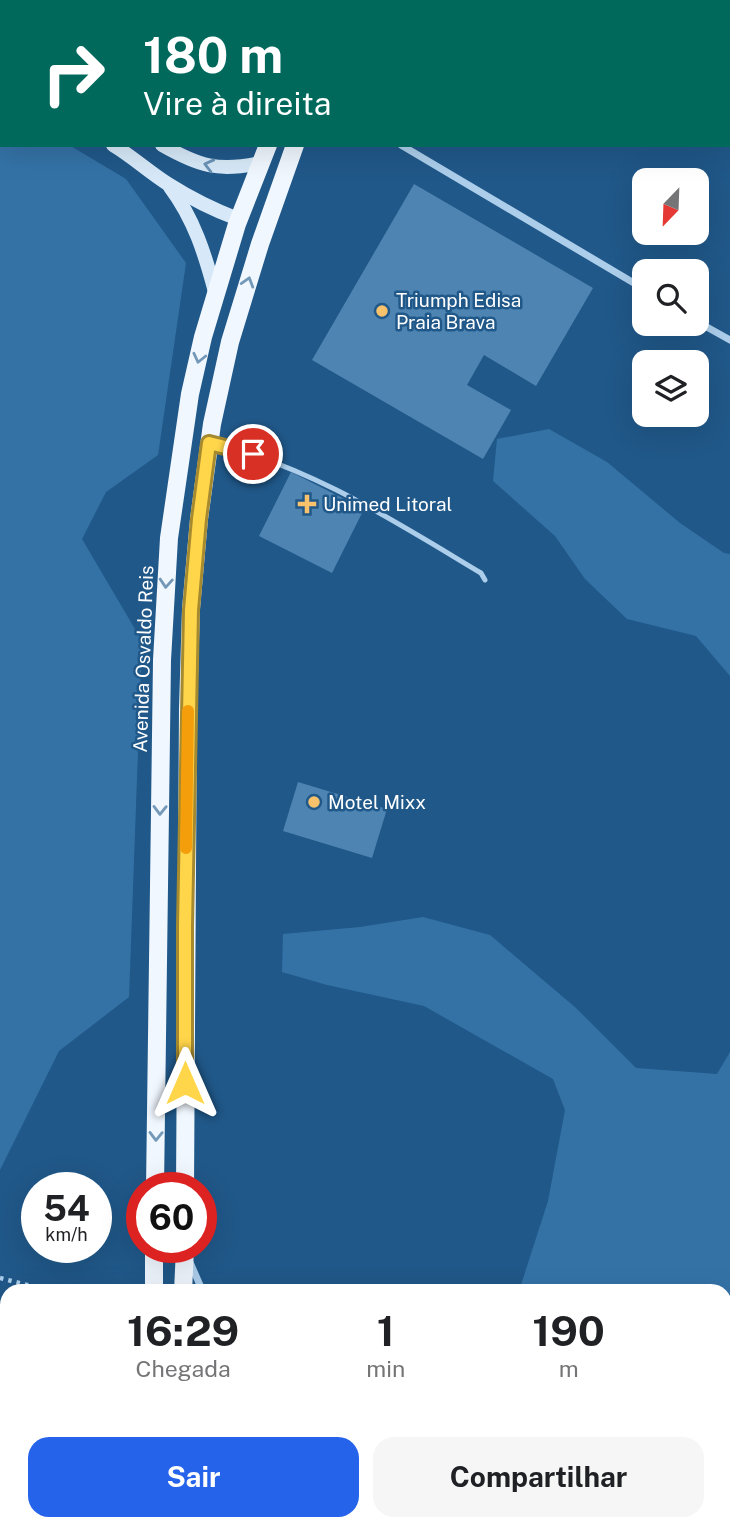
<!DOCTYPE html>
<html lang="pt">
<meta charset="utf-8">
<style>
:root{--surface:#fff;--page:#f6f6f6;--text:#202124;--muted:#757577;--accent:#2563eb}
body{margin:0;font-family:"Public Sans",sans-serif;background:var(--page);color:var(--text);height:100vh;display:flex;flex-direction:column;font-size:26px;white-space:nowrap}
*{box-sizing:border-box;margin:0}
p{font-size:23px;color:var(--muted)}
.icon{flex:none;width:38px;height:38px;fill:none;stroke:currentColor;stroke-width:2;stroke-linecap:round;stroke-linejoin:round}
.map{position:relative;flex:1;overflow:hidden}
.side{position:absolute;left:0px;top:1284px;width:732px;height:247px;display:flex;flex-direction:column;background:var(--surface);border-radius:21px 21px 0 0;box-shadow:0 7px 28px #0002}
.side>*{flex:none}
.banner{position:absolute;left:0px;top:0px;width:732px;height:147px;box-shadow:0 7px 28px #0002;background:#00695c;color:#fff;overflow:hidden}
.needle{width:46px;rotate:203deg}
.fabs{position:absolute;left:632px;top:168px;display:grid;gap:14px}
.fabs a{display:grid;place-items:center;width:77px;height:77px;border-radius:14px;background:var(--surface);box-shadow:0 7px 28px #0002;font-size:35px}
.speed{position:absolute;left:21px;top:1172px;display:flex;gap:14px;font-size:35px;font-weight:700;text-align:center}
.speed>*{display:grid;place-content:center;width:91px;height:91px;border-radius:50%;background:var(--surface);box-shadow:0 7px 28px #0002;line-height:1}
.speed small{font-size:18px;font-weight:400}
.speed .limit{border:10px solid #d22;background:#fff;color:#111}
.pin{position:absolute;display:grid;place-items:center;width:60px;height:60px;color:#fff;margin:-30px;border:4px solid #fff;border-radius:50%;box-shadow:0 2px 7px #0007}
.me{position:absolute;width:77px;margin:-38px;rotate:0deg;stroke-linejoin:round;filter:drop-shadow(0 0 5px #0008)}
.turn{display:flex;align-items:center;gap:24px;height:147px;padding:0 28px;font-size:32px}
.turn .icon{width:91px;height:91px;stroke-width:2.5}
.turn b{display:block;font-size:49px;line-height:60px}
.eta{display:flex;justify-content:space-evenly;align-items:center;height:119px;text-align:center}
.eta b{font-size:42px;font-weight:700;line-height:49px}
.cta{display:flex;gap:14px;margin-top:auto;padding:14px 28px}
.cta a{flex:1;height:80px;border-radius:21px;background:var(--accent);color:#fff;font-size:28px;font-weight:700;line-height:80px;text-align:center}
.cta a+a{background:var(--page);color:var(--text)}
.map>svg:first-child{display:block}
.green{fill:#3472a6}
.building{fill:#4d84b2}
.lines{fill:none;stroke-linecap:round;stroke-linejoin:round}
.path{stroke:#acceeb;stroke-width:4.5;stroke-dasharray:3.5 5;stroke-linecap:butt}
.service{stroke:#acceeb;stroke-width:5}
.minor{stroke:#acceeb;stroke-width:7}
.secondary{stroke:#d7e9f8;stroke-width:14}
.primary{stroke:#f0f7fe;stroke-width:18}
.oneway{stroke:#6992b5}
.oneway2{stroke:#7398b8}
.route-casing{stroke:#a68a30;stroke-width:18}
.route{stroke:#ffd54a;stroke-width:12}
.slow{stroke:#f59e0b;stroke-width:12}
.poi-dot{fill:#f8c26c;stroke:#205889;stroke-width:2.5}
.labels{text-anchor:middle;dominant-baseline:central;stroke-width:5;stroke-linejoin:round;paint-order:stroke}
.poi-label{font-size:19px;fill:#fff;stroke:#205889;text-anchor:start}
.street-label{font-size:19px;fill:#fff;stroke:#205889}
</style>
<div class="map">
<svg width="730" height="1531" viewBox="0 0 730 1531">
<rect width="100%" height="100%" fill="#205889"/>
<g class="green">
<path d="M0,104L2,145H69L126,179L186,263L158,455L106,492L82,539L142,641L129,997L59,1051L0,1170Z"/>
<path d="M549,429L607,462L680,523L724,553L730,554V676L696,636L627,619L585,579L555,536L493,481L497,439Z"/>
<path d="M423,917L490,935L576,1008L636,1068L717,1074L730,1052V1531H503L502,1524H724V1292L519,1291L548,1201L565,1110L553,1079L424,1006L327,985L282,972L283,934L360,927Z"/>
<path d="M0,1388H7V1503L0,1525Z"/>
</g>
<g class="building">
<path d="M414,184L593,288L536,386L484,355L467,385L511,410L483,459L312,360Z"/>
<path d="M291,472L364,509L332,573L259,536Z"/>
<path d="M298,782L387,809L372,858L283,831Z"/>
<path d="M246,1524H279L276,1531H244Z"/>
<path d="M279,1524H303L300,1531Z"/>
</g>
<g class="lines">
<path class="path" d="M0,1278L31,1286L39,1292"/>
<g class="service">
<path d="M142,2L143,0"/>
<path d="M212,444C305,463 399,524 481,573L485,580"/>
</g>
<g class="minor">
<path d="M569,0L571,2"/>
<path d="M401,145L644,289"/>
<path d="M696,321L730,340"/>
<path d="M189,1260L203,1292"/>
<path d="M160,1524L161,1531"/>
<path d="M190,1531L192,1524"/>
</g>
<g class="secondary">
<path d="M0,49L2,50"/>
<path d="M0,77L2,78"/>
<path d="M113,145C133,157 149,172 168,184C190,198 214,210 238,219"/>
<path d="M162,145C199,166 218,172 260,163"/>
<path d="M170,187C194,219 205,254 215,292"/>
</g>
<g class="primary">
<path d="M344,2L345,0"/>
<path d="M371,2L372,0"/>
<path d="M155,1188L162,660L169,538L190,394L203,337L237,224L268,145"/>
<path d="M185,1188L188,709L191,609L199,519L212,424L230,342L260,244L295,145"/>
<path d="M154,1292V1248"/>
<path d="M183,1292L185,1248"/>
<path d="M118,1531L120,1524"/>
<path d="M148,1531L150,1524"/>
</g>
</g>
<defs><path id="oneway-chevron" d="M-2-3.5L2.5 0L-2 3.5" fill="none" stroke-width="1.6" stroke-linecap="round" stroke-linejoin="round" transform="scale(1.75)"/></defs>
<use class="oneway" href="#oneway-chevron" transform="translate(209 165) rotate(-166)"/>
<g class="oneway2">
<use href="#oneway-chevron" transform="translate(248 282) rotate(-73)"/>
<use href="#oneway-chevron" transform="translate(199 358) rotate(103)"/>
<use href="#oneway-chevron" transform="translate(166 583) rotate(94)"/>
<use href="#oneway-chevron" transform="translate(160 810) rotate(91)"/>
<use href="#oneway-chevron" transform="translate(156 1136) rotate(91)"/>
</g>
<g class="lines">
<defs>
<path id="route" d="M185,1083V926L191,610L199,519L209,443L253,454"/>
</defs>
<use href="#route" class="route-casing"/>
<use href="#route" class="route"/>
<path class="slow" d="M186,848L188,711"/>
</g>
<g class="poi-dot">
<circle cx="382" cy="311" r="7"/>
<path d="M303.5 493.5h7v7h7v7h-7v7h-7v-7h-7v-7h7z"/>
<circle cx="314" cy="802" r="7"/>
</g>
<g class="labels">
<g class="poi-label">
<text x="396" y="300">Triumph Edisa<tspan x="396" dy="22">Praia Brava</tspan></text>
<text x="323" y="504">Unimed Litoral</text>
<text x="328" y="802">Motel Mixx</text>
</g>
<g class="street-label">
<text transform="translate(143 659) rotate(-88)">Avenida Osvaldo Reis</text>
</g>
</g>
</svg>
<div class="fabs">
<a><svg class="needle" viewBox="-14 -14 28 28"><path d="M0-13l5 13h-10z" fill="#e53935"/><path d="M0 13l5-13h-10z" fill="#757577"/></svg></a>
<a><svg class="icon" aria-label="search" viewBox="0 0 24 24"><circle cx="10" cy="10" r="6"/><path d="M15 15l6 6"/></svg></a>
<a><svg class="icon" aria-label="layers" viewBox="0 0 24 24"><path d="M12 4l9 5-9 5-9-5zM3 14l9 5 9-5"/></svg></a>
</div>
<div class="speed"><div>54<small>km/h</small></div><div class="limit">60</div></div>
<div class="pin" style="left:253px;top:454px;background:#d93025"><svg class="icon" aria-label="arrive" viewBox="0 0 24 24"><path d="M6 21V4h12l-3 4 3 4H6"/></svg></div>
<svg class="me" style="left:185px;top:1083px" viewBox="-20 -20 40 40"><path d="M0-17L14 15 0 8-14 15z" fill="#ffd54a" stroke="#fff" stroke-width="4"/></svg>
<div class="banner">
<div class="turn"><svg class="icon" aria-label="right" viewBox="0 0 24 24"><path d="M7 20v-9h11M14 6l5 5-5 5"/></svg><div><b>180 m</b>Vire à direita</div></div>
</div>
<section class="side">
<div class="eta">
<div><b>16:29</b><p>Chegada</p></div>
<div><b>1</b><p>min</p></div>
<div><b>190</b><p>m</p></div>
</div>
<div class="cta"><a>Sair</a><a>Compartilhar</a></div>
</section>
</div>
